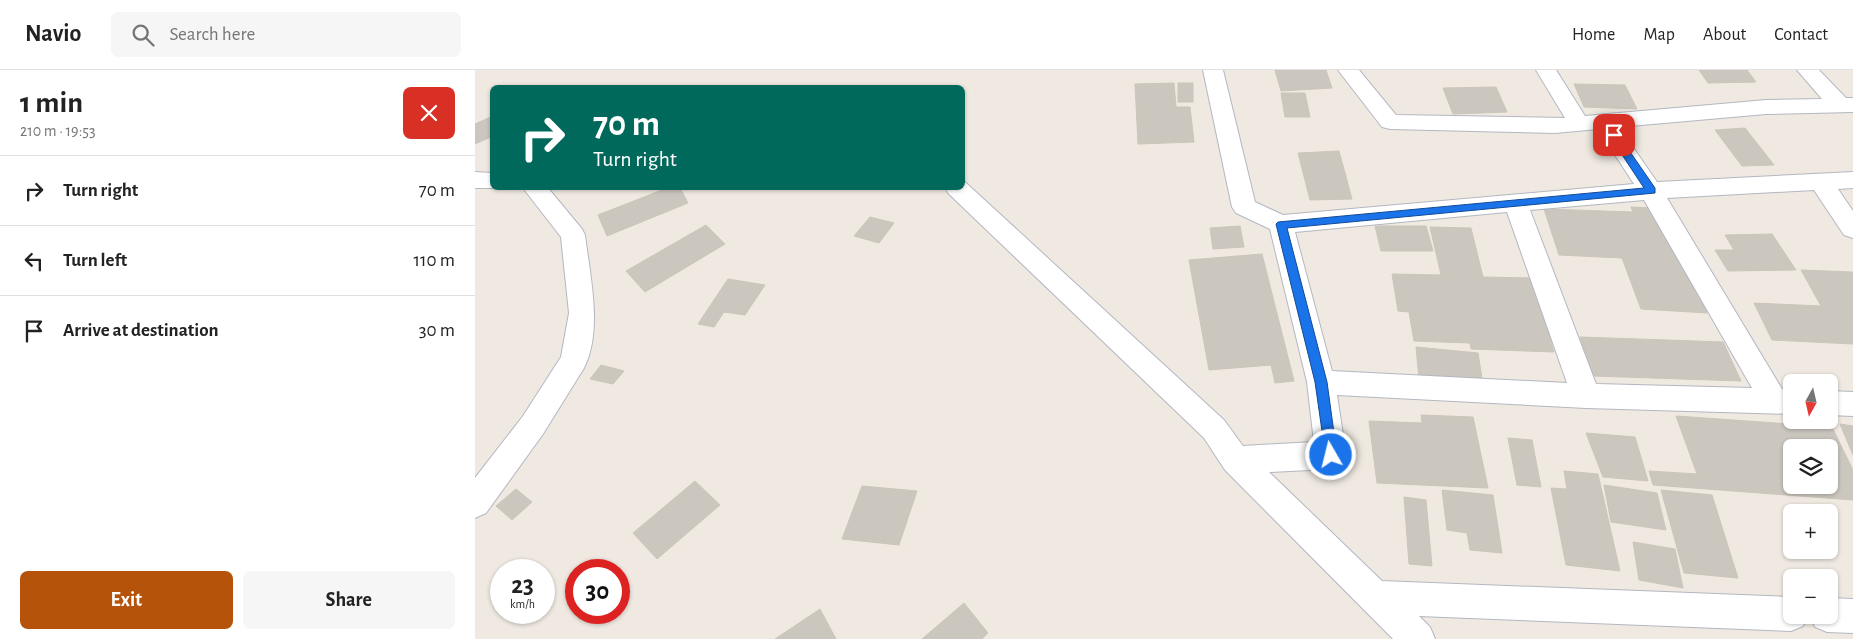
<!DOCTYPE html>
<meta charset="utf-8">
<style>
:root{--surface:#fff;--page:#f6f6f6;--text:#222;--muted:#767676;--line:#e0e0e0;--accent:#b45309}
body{margin:0;font-family:"Alegreya Sans",sans-serif;background:var(--page);color:var(--text);height:100vh;display:flex;flex-direction:column;font-size:19px;white-space:nowrap}
*{box-sizing:border-box;margin:0}
p{font-size:16px;color:var(--muted)}
.icon{flex:none;width:28px;height:28px;fill:none;stroke:currentColor;stroke-width:2;stroke-linecap:round;stroke-linejoin:round}
.map{position:relative;flex:1;overflow:hidden}
.side{display:flex;flex-direction:column;background:var(--surface);width:475px}
.side>*{flex:none}
.guide{position:absolute;left:15px;top:15px;width:475px;height:105px;border-radius:8px;box-shadow:0 1px 4px #0004;background:#00695c;color:#fff;overflow:hidden}
.needle{width:32px;rotate:188deg}
.buttons{position:absolute;left:1308px;top:304px;display:grid;gap:10px}
.buttons a{display:grid;place-items:center;width:55px;height:55px;border-radius:8px;background:var(--surface);box-shadow:0 1px 4px #0004;font-size:25px}
.speed{position:absolute;left:15px;top:489px;display:flex;gap:10px;font-size:25px;font-weight:700;text-align:center}
.speed>*{display:grid;place-content:center;width:65px;height:65px;border-radius:50%;background:var(--surface);box-shadow:0 1px 4px #0004;line-height:1}
.speed small{font-size:12px;font-weight:400}
.speed .limit{border:8px solid #d22;background:#fff;color:#111}
.pin{position:absolute;display:grid;place-items:center;width:42px;height:42px;color:#fff;margin:-21px;border-radius:10px;box-shadow:0 2px 8px #0006}
.me{position:absolute;width:55px;margin:-28px;rotate:352deg;stroke-linejoin:round;filter:drop-shadow(0 0 4px #0008)}
.turn{display:flex;align-items:center;gap:18px;height:105px;padding:0 20px;font-size:22px}
.turn .icon{width:65px;height:65px;stroke-width:2.5}
.turn b{display:block;font-size:35px;line-height:42px}
.round{display:grid;place-items:center;flex:none;width:52px;height:52px;border-radius:8px;background:var(--page)}
.summary{display:flex;align-items:center;justify-content:space-between;height:85px;padding:0 20px}
h1{font-size:30px;font-weight:700;line-height:38px}
.cta{display:flex;gap:10px;margin-top:auto;padding:10px 20px}
.cta a{flex:1;height:58px;border-radius:8px;background:var(--accent);color:#fff;font-size:20px;font-weight:700;line-height:58px;text-align:center}
.cta a+a{background:var(--page);color:var(--text)}
ul{padding:0;list-style:none}
li{display:flex;align-items:center;gap:15px;height:70px;padding:0 20px;border-top:1px solid var(--line)}
li div{flex:1}
li b{display:block;font-size:19px}
li em{font-style:normal}
header{display:flex;align-items:center;gap:30px;box-sizing:border-box;height:70px;padding:0 25px;background:var(--surface);border-bottom:1px solid var(--line)}
header strong{font-size:24px}
nav{display:flex;gap:28px;margin-inline-start:auto;font-size:18px}
.search{width:350px;height:45px;background:var(--page);display:flex;align-items:center;gap:12px;box-sizing:border-box;padding:0 18px;border-radius:8px;color:var(--muted);font-size:19px}
main{display:flex;flex:1;min-height:0}
.map>svg:first-child{display:block}
.building{fill:#cbc7bf;stroke:#cbc5ba;fill-rule:evenodd}
.lines{fill:none;stroke-linecap:round;stroke-linejoin:round}
.street-casing{stroke:#b4b7c1;stroke-width:2}
.street{fill:#fff;fill-rule:evenodd}
.route{fill:#1a73e8;stroke:#114b97}
</style>
<header>
<strong>Navio</strong>
<div class="search"><svg class="icon" aria-label="search" viewBox="0 0 24 24"><circle cx="10" cy="10" r="6"/><path d="M15 15l6 6"/></svg>Search here</div>
<nav><a>Home</a><a>Map</a><a>About</a><a>Contact</a></nav>
</header>
<main>
<section class="side">
<div class="summary"><div><h1>1 min</h1><p>210 m · 19:53</p></div><a class="round" style="background:#d93025;color:#fff"><svg class="icon" aria-label="close" viewBox="0 0 24 24"><path d="M6 6l12 12M18 6L6 18"/></svg></a></div>
<ul>
<li><svg class="icon" aria-label="right" viewBox="0 0 24 24"><path d="M7 20v-9h11M14 6l5 5-5 5"/></svg><div><b>Turn right</b></div><em>70 m</em></li>
<li><svg class="icon" aria-label="left" viewBox="0 0 24 24"><path d="M17 20v-9H6M10 6l-5 5 5 5"/></svg><div><b>Turn left</b></div><em>110 m</em></li>
<li><svg class="icon" aria-label="arrive" viewBox="0 0 24 24"><path d="M6 21V4h12l-3 4 3 4H6"/></svg><div><b>Arrive at destination</b></div><em>30 m</em></li>
</ul>
<div class="cta"><a>Exit</a><a>Share</a></div>
</section>
<div class="map">
<svg width="1378" height="569" viewBox="0 0 1378 569">
<rect width="100%" height="100%" fill="#efe9e1"/>
<g class="building">
<path d="M800,0H851L857,18L806,21Z"/>
<path d="M1224,0H1272L1281,12L1233,13Z"/>
<path d="M699,13L701,37H715L719,72L663,74L660,14Z"/>
<rect x="703" y="13" width="15" height="19"/>
<path d="M1099,14L1150,15L1162,39L1109,37Z"/>
<path d="M1021,17L1032,42L978,44L968,18Z"/>
<path d="M806,23H830L835,47H810Z"/>
<path d="M18,46V66L0,74V54Z"/>
<path d="M1270,58L1299,95L1267,96L1240,60Z"/>
<path d="M864,81L877,129L835,130L823,83Z"/>
<path d="M192,118H205L213,133L132,166L123,145Z"/>
<path d="M1156,137L1179,138L1194,174L1203,175L1232,243L1166,239L1147,188L1084,185L1069,139L1158,142Z"/>
<path d="M395,147L419,153L404,173L379,166Z"/>
<path d="M231,155L250,174L170,222L151,201Z"/>
<path d="M765,156L769,177L738,179L735,158Z"/>
<path d="M900,156H951L958,181H906Z"/>
<path d="M955,157L996,158L1008,207L1057,208L1079,282L996,279L995,273L939,271L934,242L923,241L917,204L966,205Z"/>
<path d="M1297,164L1321,200L1253,201L1240,180H1259L1250,165Z"/>
<path d="M787,184L819,311L800,313L796,295L734,300L714,190Z"/>
<path d="M1326,200L1378,202V274L1297,270L1279,233L1346,236Z"/>
<path d="M253,209L290,215L270,245L249,242L239,257L223,254Z"/>
<path d="M1105,267L1248,272L1266,311L1118,306Z"/>
<path d="M941,277L1003,283L1008,315L944,309Z"/>
<path d="M126,295L149,301L138,314L115,309Z"/>
<path d="M946,345L998,347L1013,418L902,413L894,351L947,353Z"/>
<path d="M1201,346L1357,357L1378,400V430L1178,415L1174,401L1222,404ZM1316,378H1354V415H1316Z"/>
<path d="M1365,354L1378,356V385Z"/>
<path d="M1111,363L1160,367L1173,411L1128,407Z"/>
<path d="M1033,368L1057,370L1066,417L1042,415Z"/>
<path d="M1089,401L1123,404L1145,501L1091,495L1076,418L1092,419Z"/>
<path d="M220,411L245,435L182,489L158,463Z"/>
<path d="M1129,415L1182,423L1191,460L1136,452Z"/>
<path d="M387,416L442,421L424,475L367,469Z"/>
<path d="M41,419L57,432L37,450L21,436Z"/>
<path d="M967,420L1018,425L1027,483L995,480L992,463L972,460Z"/>
<path d="M1186,420L1237,425L1263,508L1209,503Z"/>
<path d="M929,427L951,430L957,496L934,494Z"/>
<path d="M1158,472L1200,479L1208,518L1164,510Z"/>
<path d="M489,533L513,563L507,569H447Z"/>
<path d="M345,539L361,569H300Z"/>
</g>
<g class="lines">
<defs>
<g id="street">
<path d="M728,0H748L780,132L808,145L1159,114L1123,59L1080,63L915,59L907,57L863,0H884L921,45L1090,48L1061,0H1081L1110,46L1291,30L1347,29L1322,0H1344L1371,28H1378V42L1291,44L1144,57L1182,112L1378,102V118L1363,119L1378,141V168L1369,165L1339,120L1192,128L1307,319L1316,320V344L1111,338L862,325L871,385L867,395L856,399L794,402L907,511L1316,527V545H1333L1328,556L1316,561L944,546L955,557L960,569H918L750,400L729,368L474,124L470,118H488V111L490,112L749,350L768,376L839,372L832,312L795,159L761,143L757,137ZM1169,130L1277,318L1121,314L1055,140ZM1032,142L1092,313L857,301L820,162Z"/>
<path d="M0,102L18,103V118H24H0Z"/>
<path d="M48,118H73L107,159L110,165C115,206 128,260 109,298L68,364L11,443L0,448V408L48,346L86,287L94,243L86,167Z"/>
<path d="M1354,321L1378,322V346L1354,345Z"/>
<path d="M1354,528L1378,529V563L1352,562L1340,557L1335,545H1354Z"/>
</g>
</defs>
<use href="#street" class="street-casing"/>
<use href="#street" class="street"/>
</g>
<path class="route" d="M1139,62L1142,63L1180,118V123L812,158L852,312L862,385L860,389L856,390L851,389L840,312L801,154L803,152L1169,118L1134,65Z"/>
</svg>
<div class="buttons">
<a><svg class="needle" viewBox="-14 -14 28 28"><path d="M0-13l5 13h-10z" fill="#e53935"/><path d="M0 13l5-13h-10z" fill="#767676"/></svg></a>
<a><svg class="icon" aria-label="layers" viewBox="0 0 24 24"><path d="M12 4l9 5-9 5-9-5zM3 14l9 5 9-5"/></svg></a>
<a>+</a>
<a>−</a>
</div>
<div class="speed"><div>23<small>km/h</small></div><div class="limit">30</div></div>
<div class="pin" style="left:1139px;top:65px;background:#d93025"><svg class="icon" aria-label="arrive" viewBox="0 0 24 24"><path d="M6 21V4h12l-3 4 3 4H6"/></svg></div>
<svg class="me" style="left:856px;top:385px" viewBox="-20 -20 40 40"><circle r="17" fill="#1a73e8" stroke="#fff" stroke-width="3"/><path d="M0-11L8 9 0 5-8 9z" fill="#fff"/></svg>
<div class="guide">
<div class="turn"><svg class="icon" aria-label="right" viewBox="0 0 24 24"><path d="M7 20v-9h11M14 6l5 5-5 5"/></svg><div><b>70 m</b>Turn right</div></div>
</div>
</div>
</main>
